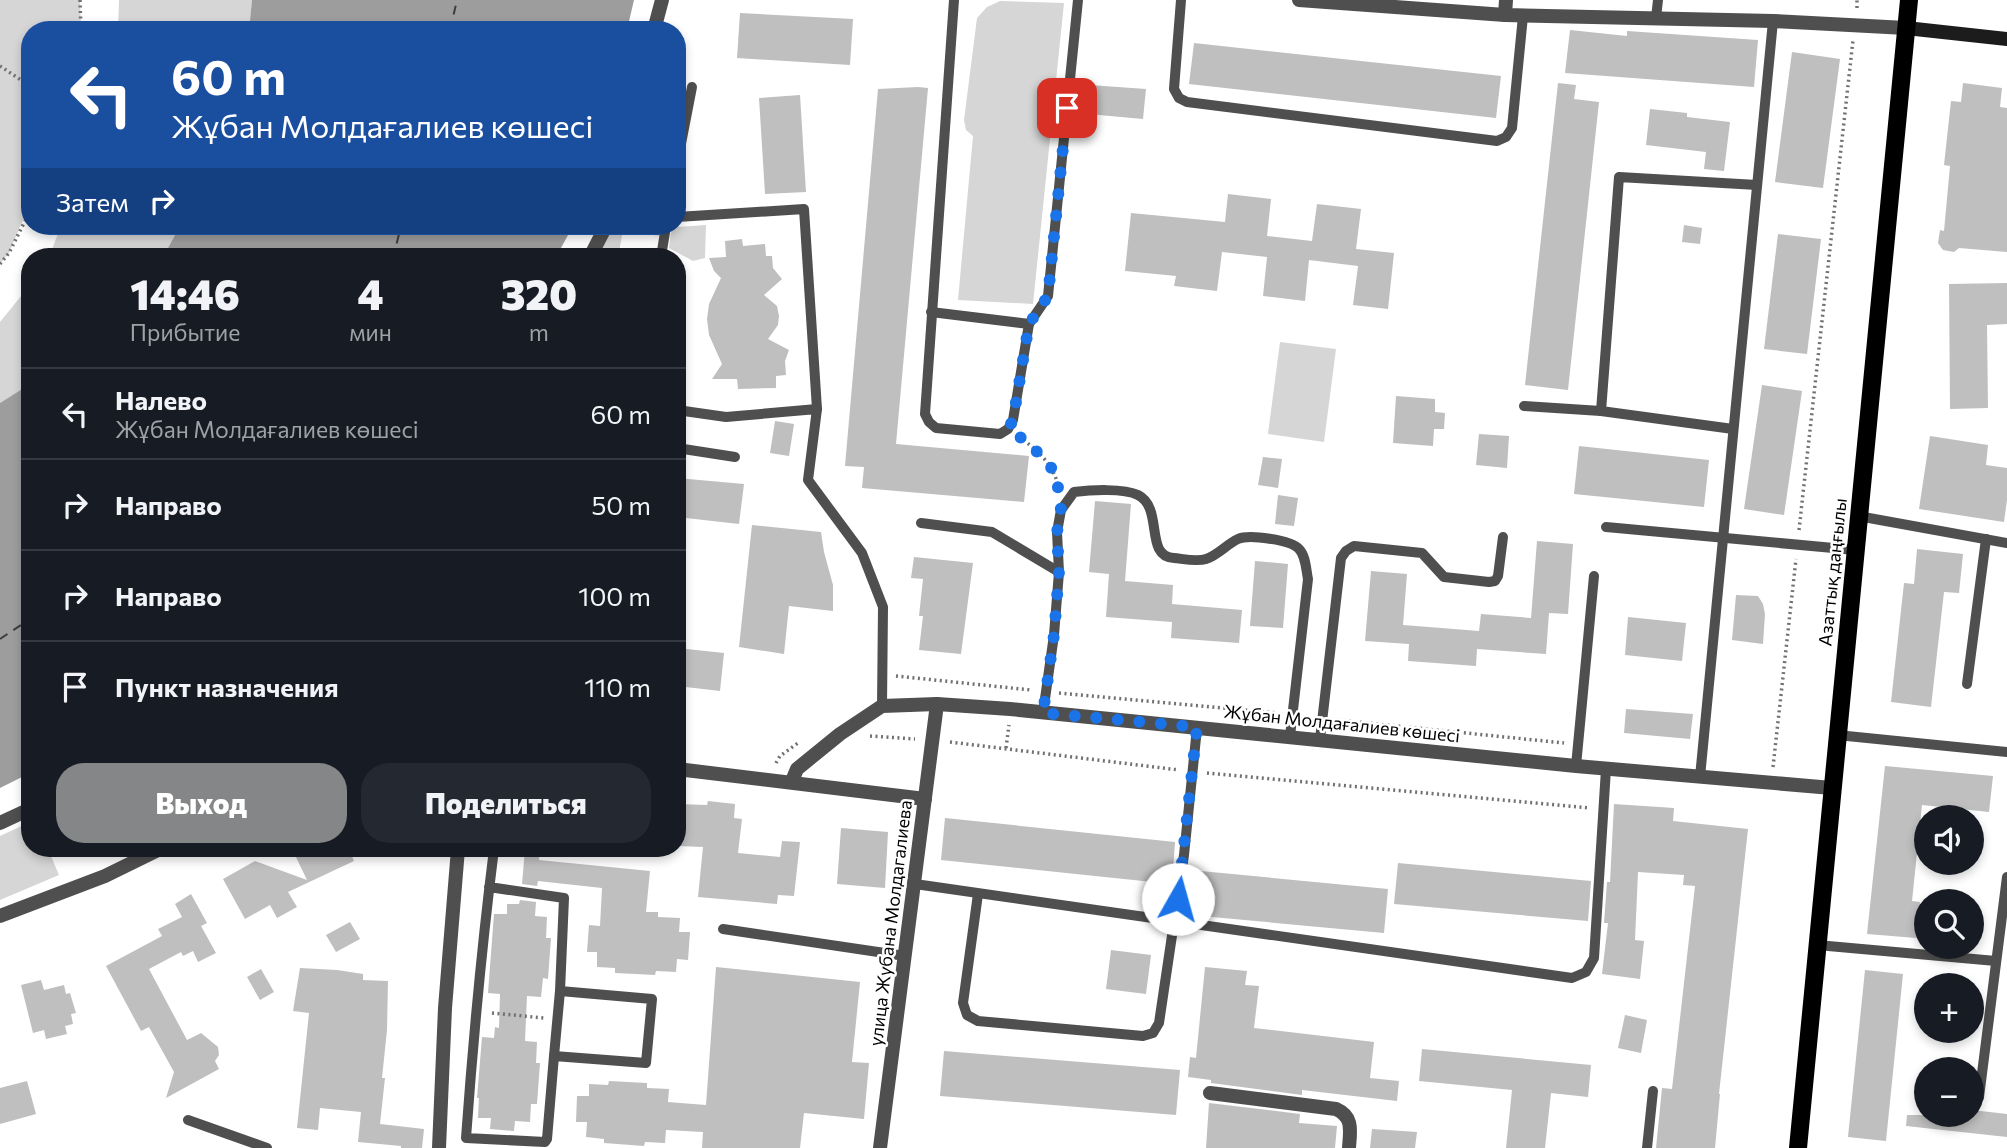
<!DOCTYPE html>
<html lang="ru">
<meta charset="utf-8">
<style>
:root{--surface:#171b24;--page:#242831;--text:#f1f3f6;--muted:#9ea1a6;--line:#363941;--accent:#858687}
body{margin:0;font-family:Commissioner,sans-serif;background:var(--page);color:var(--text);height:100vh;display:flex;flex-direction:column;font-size:26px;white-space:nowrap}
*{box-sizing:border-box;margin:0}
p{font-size:23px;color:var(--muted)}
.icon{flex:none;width:38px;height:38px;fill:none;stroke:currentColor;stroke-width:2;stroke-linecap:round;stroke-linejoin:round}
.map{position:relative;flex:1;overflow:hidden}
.side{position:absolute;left:21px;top:248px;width:665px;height:609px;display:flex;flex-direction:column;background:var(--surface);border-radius:28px;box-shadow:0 4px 10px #0003}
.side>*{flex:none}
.top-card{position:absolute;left:21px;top:21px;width:665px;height:214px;border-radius:28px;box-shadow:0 4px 10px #0003;background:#1a4fa0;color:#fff;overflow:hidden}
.controls{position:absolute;left:1914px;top:805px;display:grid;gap:14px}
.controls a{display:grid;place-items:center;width:70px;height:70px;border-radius:50%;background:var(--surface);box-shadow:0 4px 10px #0003;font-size:35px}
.pin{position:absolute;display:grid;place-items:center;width:60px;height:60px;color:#fff;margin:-30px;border-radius:14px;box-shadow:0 4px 10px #0006}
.me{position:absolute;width:77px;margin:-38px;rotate:7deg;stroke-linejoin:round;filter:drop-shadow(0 0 5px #0008)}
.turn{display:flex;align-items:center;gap:24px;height:147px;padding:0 35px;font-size:32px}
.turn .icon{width:91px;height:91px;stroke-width:2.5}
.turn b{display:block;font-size:49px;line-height:60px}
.then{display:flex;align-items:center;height:66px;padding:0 35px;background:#0003;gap:14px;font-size:26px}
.eta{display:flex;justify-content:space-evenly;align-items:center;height:119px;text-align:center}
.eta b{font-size:42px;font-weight:800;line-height:49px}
.button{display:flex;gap:14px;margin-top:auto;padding:14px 35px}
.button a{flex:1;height:80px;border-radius:28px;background:var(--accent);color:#fff;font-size:28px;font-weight:800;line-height:80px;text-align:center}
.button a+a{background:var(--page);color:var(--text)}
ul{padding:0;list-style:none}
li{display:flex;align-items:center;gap:21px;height:91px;padding:0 35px;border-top:2px solid var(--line)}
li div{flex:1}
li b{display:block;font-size:26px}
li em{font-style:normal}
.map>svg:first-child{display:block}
.green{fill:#d6d6d6}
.water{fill:#9d9d9d}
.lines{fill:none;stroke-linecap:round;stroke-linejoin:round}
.ferry{stroke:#3e3e3e;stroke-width:2;stroke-dasharray:9 7;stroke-linecap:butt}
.building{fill:#bfbfbf}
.path{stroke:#717171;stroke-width:3.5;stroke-dasharray:2 3.5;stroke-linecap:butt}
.lane{stroke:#4f4f4f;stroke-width:10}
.street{stroke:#4f4f4f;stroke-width:14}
.secondary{stroke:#1c1c1c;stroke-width:14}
.primary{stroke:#000;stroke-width:18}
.route{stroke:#1a73e8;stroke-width:12;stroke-dasharray:0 21.6}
.labels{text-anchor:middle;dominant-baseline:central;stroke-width:5;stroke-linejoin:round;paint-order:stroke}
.street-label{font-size:18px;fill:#000;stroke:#fff}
</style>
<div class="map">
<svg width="2007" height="1148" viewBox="0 0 2007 1148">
<rect width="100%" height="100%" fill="#fff"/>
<g class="green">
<path d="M0,0H80L81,28L30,30V203L9,253L0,264Z"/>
<path d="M119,0H252L249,30H118Z"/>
<path d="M1000,1L1064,3L1033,304L958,300L973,136L966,130L964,120L977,18L987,7Z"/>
<path d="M706,225L705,258L693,261L669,248L671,232L677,227Z"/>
<path d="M61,226H180L163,257H49Z"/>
<path d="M611,226H646L661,229L660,236L623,231L618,257H594Z"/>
<path d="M30,285V384L0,403V322Z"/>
<path d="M1280,342L1336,349L1324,442L1268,434Z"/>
<path d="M30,822V849H48L59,875L0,900V836Z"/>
</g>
<g class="water">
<path d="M252,0H634L627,30H249Z"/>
<path d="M180,226H573L556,257H163Z"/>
<path d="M30,384V773L0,788V403Z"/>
</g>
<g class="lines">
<g class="ferry">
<path d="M450,30L457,0"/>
<path d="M389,257L395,250L401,226"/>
<path d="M0,639L30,619"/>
</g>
</g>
<g class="building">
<path d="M740,13L853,19L850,65L737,58Z"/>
<path d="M1570,30L1627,36V31L1758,40L1754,87L1565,73Z"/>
<path d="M1194,43L1501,76L1496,118L1189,84Z"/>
<path d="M1792,52L1840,59L1823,188L1775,182Z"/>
<path d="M1558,83L1576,85L1574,99L1599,102L1568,390L1525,385Z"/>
<path d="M1963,83L2002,88L2000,107L2007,108V252L1959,248L1954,252L1943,250L1938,243L1940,230L1944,231L1950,166L1944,165L1951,101L1961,102Z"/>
<path d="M1090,85L1146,89L1143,119L1088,114Z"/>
<path d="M918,87L928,88L896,444L1029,456L1024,502L862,488L864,467L845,466L878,89Z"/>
<path d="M800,95L806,192L765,194L759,98Z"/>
<path d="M1650,109L1687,113V117L1730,122L1724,171L1704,169L1706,152L1646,145Z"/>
<path d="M1228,194L1271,199L1267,236L1312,241L1317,204L1361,209L1356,249L1394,253L1388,309L1353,305L1358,266L1309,260L1305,301L1263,296L1267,257L1222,252L1217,291L1174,286L1176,276L1125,271L1131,213L1225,222Z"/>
<path d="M1684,225L1702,228L1700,244L1682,242Z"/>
<path d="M1778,234L1821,239L1807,354L1764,349Z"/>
<path d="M742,239L743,246L765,244L766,256H772L773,268L782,279L764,295L777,306L779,316L778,325L768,339L789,350L785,361L786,375L776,376V388L738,389L737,379H712L722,364L709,335L707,319L709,304L721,278L714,271L709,258L726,257L725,241Z"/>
<path d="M2007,283V324L1987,325L1988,408L1950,409L1949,284Z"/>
<path d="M1762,385L1802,391L1784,515L1744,509Z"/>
<path d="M1396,396L1435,399V412L1445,413L1444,429H1434L1433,446L1393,443Z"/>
<path d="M775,421L794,424L789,456L770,453Z"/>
<path d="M1479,434L1509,436L1507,468L1476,465Z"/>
<path d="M1930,436L1988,445L1986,465L2007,468V500L2004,522L1919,509Z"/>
<path d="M1579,446L1709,460L1704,507L1574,494Z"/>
<path d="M1263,457L1282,459L1278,488L1258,485Z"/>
<path d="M677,478L744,484L739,524L677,517Z"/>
<path d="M1278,495L1298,498L1294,526L1275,524Z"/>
<path d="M1095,501L1131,504L1125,581L1173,585L1172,604L1242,610L1239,643L1171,638L1172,622L1106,617L1109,574L1089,572Z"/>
<path d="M752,525L821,532L824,552L833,585V611L789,606L784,654L739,647Z"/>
<path d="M1537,541L1573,544L1568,614L1549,613L1546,654L1477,649L1476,666L1408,661L1409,644L1365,641L1371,571L1407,574L1403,625L1479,631L1481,614L1531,618Z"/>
<path d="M1917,549L1963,554L1959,593L1944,592L1931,707L1891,702L1904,583L1914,584Z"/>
<path d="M914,557L973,563L961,654L919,650L923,616H919L923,579L911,578Z"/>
<path d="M1255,561L1288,564L1283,628L1250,626Z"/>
<path d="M1736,595L1758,596L1763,604L1765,614L1763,644L1732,640Z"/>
<path d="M1628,617L1686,623L1682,661L1625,655Z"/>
<path d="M677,648L724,653L720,691L677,686Z"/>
<path d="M1626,709L1693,714L1690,739L1624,733Z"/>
<path d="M1885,766L1993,776L1989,812L1922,805L1912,901L1920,902L1916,938L1867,934Z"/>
<path d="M708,801L735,804L734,818L742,819L738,853L780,857L782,841L800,842L794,896L778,895L777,904L698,897L703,847L677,846V804L707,805Z"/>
<path d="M1614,804L1674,808L1673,821L1748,829L1719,1094H1720L1715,1148H1656L1662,1088L1672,1089L1695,886L1683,885L1684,875L1638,872L1635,940L1644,941L1640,979L1602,974L1608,923H1604L1607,882H1610Z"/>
<path d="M945,818L1175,842L1172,884L941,860Z"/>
<path d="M841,828L888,832L885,888L837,884Z"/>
<path d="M292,849H349L354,861L288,892L297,907L277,918L270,905L245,919L223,879L255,861L307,880Z"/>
<path d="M525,849H540L539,860L650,871L646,912H658V917L680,918L679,932H690L688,960L677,959L676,972L656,971L655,975L615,973V968L597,967V952H587L589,925L600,926L602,888L538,881L537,886L522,884Z"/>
<path d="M1398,863L1591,881L1588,921L1394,904Z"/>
<path d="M1190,870L1388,889L1384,933L1190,915L1193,886H1187Z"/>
<path d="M191,894L207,923L201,926L216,953L198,962L193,951L183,956L181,952L149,969L187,1040L201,1033L218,1047L219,1055L215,1061L219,1069L166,1098L174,1072L149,1027L141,1031L106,966L162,936L158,929L182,917L175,904Z"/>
<path d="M520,900L536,902L535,916L547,917L546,938H551L548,979L543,978L541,997L527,996L525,1041L537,1042L536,1063H540L537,1104H531L530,1122L515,1121L514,1131L490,1129L491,1118H478L479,1098H477L482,1037L494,1038L495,1027L499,1028L500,994L488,993L494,914H507V904H519Z"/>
<path d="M350,922L360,939L336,952L326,935Z"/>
<path d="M1111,950L1151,955L1146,994L1106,989Z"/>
<path d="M716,967L860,982L852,1062L869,1063L864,1119L804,1113L800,1148H702L703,1132L666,1130L665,1143L645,1142L644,1146L604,1143V1139L586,1137L587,1122H576L577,1096H589V1084L608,1085L609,1081L647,1083V1088L669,1089L668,1102L706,1105Z"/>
<path d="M1205,967L1247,971L1245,985L1259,986L1254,1028L1374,1042L1370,1078L1399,1081L1397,1101L1302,1090V1095L1211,1083V1080L1188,1077L1190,1057L1196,1058Z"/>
<path d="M300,968L337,970L363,974V980L388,981L387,1030L382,1078H385L380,1124L424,1129L422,1148H401V1146L358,1142L361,1112L320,1108L318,1130L297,1128L309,1013L293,1011Z"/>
<path d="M261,969L274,992L260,1000L247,977Z"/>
<path d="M1865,970L1903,974L1886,1141L1848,1137Z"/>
<path d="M41,980L44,990L64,985L66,994L70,993L76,1013L71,1014L73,1024L65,1026L67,1034L46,1039L44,1030L33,1033L21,985Z"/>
<path d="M1625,1015L1647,1020L1641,1053L1618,1048Z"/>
<path d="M1422,1049L1591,1065L1588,1097L1551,1093L1545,1148H1506L1512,1090L1419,1081Z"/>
<path d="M944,1051L1180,1070L1176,1115L940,1096Z"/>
<path d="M27,1081L36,1114L0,1124V1088Z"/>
<path d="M1209,1103L1300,1114L1299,1123L1337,1126L1335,1148H1206Z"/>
<path d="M1972,1110L2007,1114V1137L1906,1126L1907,1115H1972Z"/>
<path d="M1372,1129L1417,1132L1415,1148H1370Z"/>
</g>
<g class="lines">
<g class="path">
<path d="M80,0L81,30"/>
<path d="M1857,8V0"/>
<path d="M0,66L30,86"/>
<path d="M0,264L9,253L30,211"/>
<path d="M1019,437C1036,448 1055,466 1058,487"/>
<path d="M1799,530L1853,40"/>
<path d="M896,676L1031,690"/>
<path d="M1059,693L1278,713"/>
<path d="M1338,720L1564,743"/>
<path d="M870,736L915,739"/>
<path d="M950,742L1179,770"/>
<path d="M1006,748L1009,725"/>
<path d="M776,763L780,756L798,743"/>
<path d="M1773,767L1796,559"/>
<path d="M1207,773L1590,808"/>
<path d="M492,1013L544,1018"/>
</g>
<g class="lane">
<path d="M954,0L925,414L929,422L936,428L1000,434L1008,429L1013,420L1029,324L1048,296L1078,0"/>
<path d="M1181,0L1174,89L1179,98L1187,102L1497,141L1506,137L1512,128L1523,16"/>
<path d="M1656,18L1658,0"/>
<path d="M677,164L692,87"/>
<path d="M677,217L804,209L817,409"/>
<path d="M661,257L666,226"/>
<path d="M931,312L1029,324"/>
<path d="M1524,406L1601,411"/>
<path d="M677,410L726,417L817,409L808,480L862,553L883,607L882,706"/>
<path d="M1733,429L1601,411L1619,177L1757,185"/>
<path d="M677,448L735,457"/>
<path d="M1858,516L2007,543"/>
<path d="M921,523L992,532L1059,572"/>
<path d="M1606,527L1855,550"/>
<path d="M1967,684L1986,539"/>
<path d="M1043,713L1054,635L1059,572L1057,532L1061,510L1074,492C1090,490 1124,488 1138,495C1164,508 1144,557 1174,558C1184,559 1197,562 1206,559C1218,555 1227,544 1238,539C1249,534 1291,540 1299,549C1306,556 1306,570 1308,579L1290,736"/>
<path d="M1837,735L2007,752"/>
<path d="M1320,739L1341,558L1346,551L1354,546L1422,553L1444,577L1489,582L1495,581L1498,576L1503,537"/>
<path d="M1576,766L1594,576"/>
<path d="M1700,777L1773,21"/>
<path d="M915,884L1572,978L1586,972L1594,958L1606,769"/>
<path d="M489,887L564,898L560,991L652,999L646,1063L554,1056L547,1139L545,1142L466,1138C473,1041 482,945 494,849"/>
<path d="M978,894L963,1003L967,1015L978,1021L1143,1036L1153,1033L1159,1023L1184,855L1197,728"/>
<path d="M723,929L905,956"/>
<path d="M1817,945L1996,961"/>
<path d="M554,1056L560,991"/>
<path d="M1972,1097H1979L2007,877"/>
<path d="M188,1120L267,1148"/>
<path d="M1647,1148L1653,1091"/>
</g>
<g class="street">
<path d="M1299,0L1505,15L1773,21L1906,28"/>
<path d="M1505,15L1506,0"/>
<path d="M654,30L662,0"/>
<path d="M590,257L606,226"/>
<path d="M677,769L925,799"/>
<path d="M792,781L797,769L840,734L882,706L937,704L1010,709L1576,766L1832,788"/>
<path d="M0,823L30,809"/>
<path d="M0,916L105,876L160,849"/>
<path d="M1210,1093L1336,1109C1354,1117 1350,1131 1349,1148"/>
<path d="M439,1148L445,1008L458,849"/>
<path d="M880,1148L937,704"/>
</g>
<path class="secondary" d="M1906,28L2007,39"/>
<path class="primary" d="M1798,1148L1909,0"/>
</g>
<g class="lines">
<path class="route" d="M1067,108L1048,296L1029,324L1013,420L1008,429L1029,443L1056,473L1061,510L1057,532L1059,572L1054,635L1043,713L1197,727L1178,899"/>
</g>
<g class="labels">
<g class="street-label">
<text transform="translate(1832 572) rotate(-84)">Азаттық даңғылы</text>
<text transform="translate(1342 723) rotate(6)">Жұбан Молдағалиев көшесі</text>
<text transform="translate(890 923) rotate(-83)">улица Жубана Молдагалиева</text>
</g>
</g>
</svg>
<div class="controls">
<a><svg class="icon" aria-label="sound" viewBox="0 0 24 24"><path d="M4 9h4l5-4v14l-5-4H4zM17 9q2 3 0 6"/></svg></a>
<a><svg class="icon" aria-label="search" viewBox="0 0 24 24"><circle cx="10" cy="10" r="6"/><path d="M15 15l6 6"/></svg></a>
<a>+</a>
<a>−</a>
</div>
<div class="pin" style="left:1067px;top:108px;background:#d93025"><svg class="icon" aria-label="arrive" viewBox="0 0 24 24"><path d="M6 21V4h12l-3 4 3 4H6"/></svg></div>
<svg class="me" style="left:1178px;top:899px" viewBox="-20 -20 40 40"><circle r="19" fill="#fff"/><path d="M0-13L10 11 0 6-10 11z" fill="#1a73e8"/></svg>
<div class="top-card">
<div class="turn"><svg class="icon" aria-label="left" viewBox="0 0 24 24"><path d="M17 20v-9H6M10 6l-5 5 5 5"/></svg><div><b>60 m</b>Жұбан Молдағалиев көшесі</div></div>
<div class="then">Затем<svg class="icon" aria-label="right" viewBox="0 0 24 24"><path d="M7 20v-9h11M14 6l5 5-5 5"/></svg></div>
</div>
<section class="side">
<div class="eta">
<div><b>14:46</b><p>Прибытие</p></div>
<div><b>4</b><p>мин</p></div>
<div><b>320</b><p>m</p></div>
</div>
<ul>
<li><svg class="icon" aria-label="left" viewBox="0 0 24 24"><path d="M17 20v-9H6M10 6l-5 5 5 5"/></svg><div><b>Налево</b><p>Жұбан Молдағалиев көшесі</p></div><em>60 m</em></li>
<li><svg class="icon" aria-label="right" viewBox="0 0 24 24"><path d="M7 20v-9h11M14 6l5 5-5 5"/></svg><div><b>Направо</b></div><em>50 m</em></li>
<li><svg class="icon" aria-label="right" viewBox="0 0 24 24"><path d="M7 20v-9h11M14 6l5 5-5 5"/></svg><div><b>Направо</b></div><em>100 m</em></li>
<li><svg class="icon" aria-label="arrive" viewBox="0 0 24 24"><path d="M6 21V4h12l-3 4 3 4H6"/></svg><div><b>Пункт назначения</b></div><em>110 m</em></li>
</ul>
<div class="button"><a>Выход</a><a>Поделиться</a></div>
</section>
</div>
